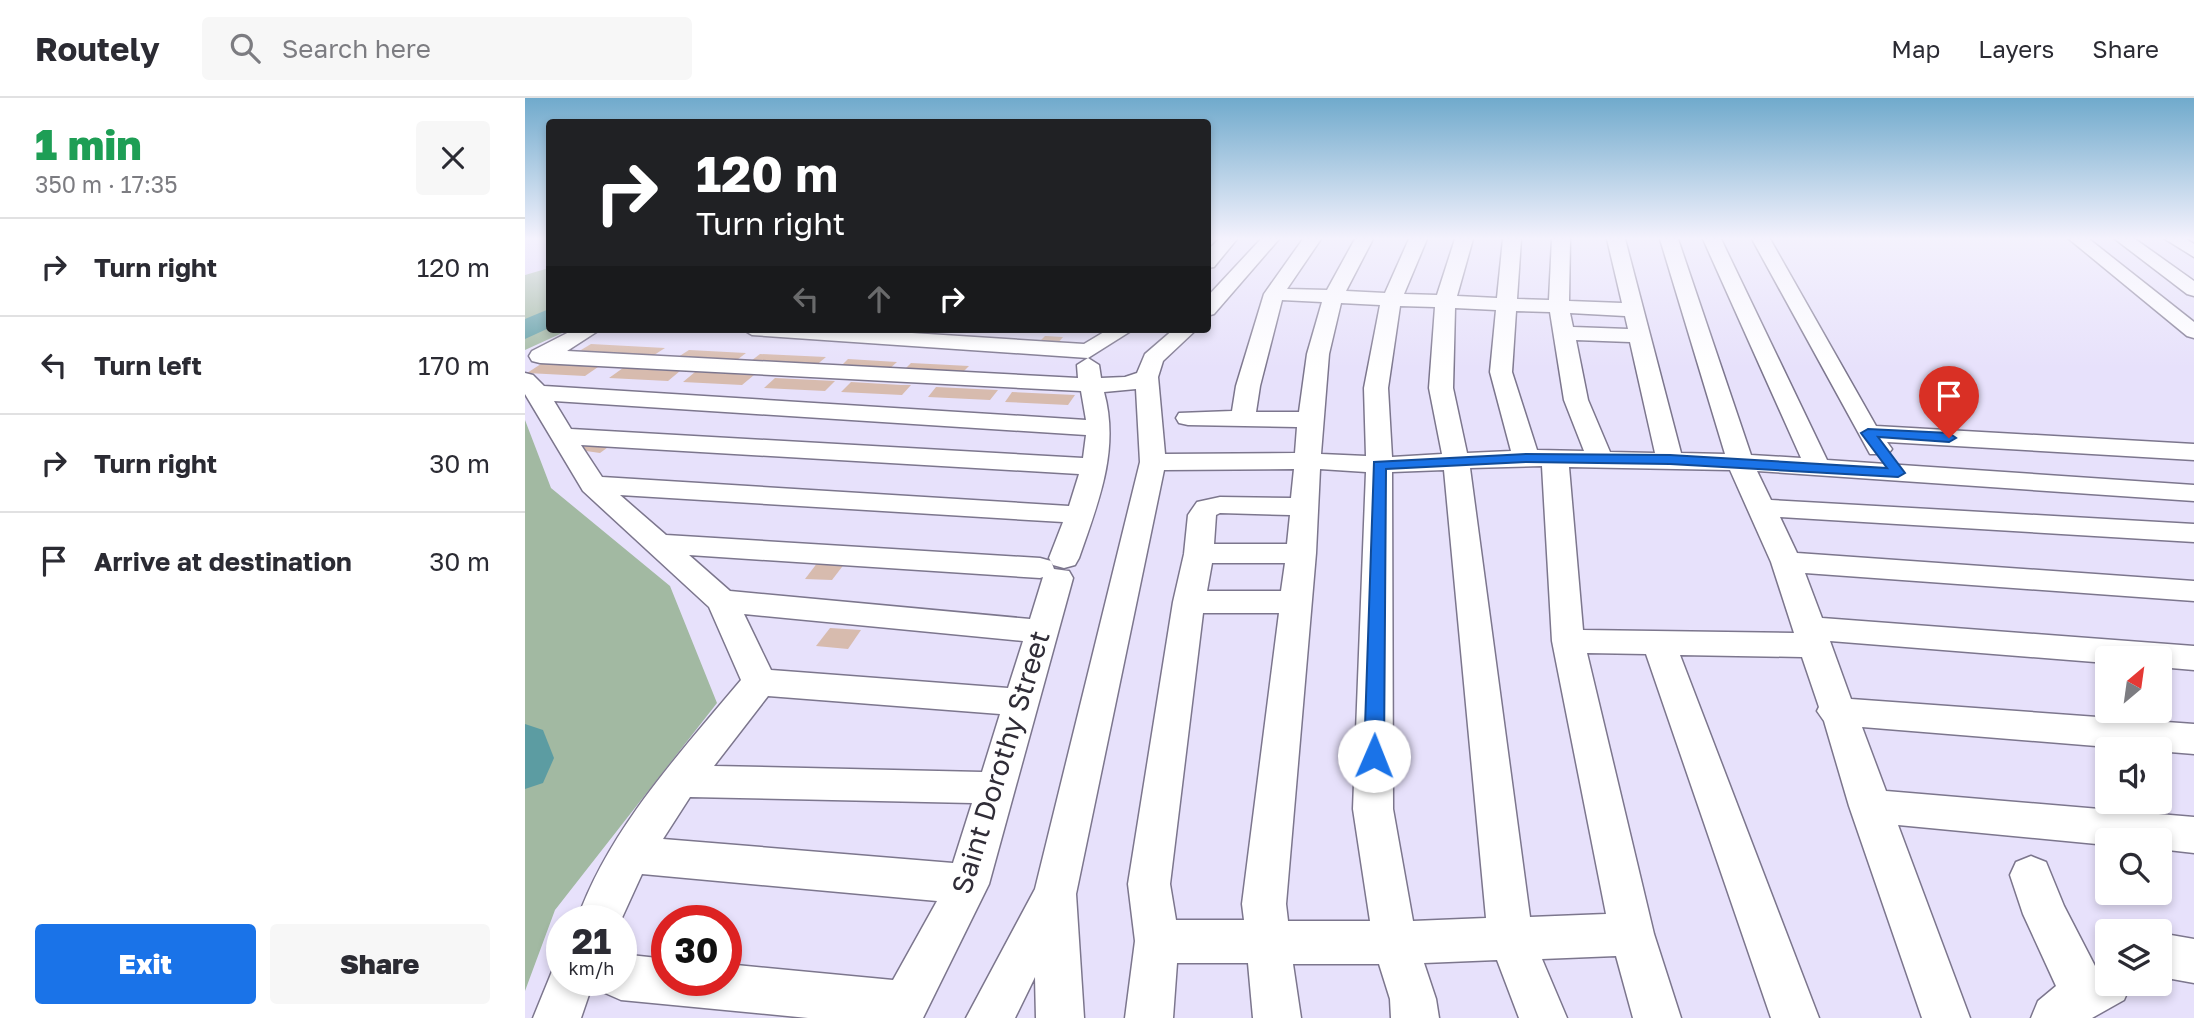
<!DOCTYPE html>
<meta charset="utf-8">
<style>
:root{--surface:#fff;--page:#f7f7f7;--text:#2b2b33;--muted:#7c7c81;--line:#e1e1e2;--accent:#1a73e8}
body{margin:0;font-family:"Golos Text",sans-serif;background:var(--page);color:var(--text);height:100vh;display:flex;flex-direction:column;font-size:26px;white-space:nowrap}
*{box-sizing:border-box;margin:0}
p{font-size:23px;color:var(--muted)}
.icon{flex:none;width:38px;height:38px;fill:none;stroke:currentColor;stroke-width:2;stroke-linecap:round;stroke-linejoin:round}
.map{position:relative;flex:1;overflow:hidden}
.details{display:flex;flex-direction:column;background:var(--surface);width:525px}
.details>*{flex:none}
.hud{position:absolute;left:21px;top:21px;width:665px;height:214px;border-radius:7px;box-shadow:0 4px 10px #0003;background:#202124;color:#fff;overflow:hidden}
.needle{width:46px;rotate:29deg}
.fabs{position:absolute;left:1570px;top:548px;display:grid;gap:14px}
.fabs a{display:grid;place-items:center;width:77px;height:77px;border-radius:7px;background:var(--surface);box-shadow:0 4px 10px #0003;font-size:35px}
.speed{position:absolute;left:21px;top:807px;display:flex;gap:14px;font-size:35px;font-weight:700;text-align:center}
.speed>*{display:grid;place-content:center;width:91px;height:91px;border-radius:50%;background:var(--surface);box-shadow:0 4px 10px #0003;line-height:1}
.speed small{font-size:18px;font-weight:400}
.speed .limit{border:10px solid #d22;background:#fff;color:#111}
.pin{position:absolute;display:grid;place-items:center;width:60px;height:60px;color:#fff;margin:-72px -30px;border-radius:50% 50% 50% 0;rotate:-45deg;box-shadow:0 0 7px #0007}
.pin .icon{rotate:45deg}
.me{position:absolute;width:77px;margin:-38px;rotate:1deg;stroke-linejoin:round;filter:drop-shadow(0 0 5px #0008)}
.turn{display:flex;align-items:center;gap:24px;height:147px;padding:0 35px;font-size:32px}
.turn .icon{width:91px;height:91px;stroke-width:2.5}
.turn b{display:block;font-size:49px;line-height:60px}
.lanes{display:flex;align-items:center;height:66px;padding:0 35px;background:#0003;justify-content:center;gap:35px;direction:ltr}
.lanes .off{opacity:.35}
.round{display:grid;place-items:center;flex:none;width:74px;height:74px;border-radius:7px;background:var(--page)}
.headline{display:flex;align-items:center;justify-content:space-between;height:119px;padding:0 35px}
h1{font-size:42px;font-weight:800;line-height:52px;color:#1e9e55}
.button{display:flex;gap:14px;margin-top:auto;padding:14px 35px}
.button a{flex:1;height:80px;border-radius:7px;background:var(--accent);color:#fff;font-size:28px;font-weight:800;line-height:80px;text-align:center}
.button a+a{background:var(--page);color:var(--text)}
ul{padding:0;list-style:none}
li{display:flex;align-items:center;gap:21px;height:98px;padding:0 35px;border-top:2px solid var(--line)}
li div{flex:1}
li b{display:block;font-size:26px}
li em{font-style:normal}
header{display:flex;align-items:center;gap:42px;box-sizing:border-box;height:98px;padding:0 35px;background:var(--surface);border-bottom:2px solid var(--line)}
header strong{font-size:33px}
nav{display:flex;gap:38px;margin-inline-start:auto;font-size:24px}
.search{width:490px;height:63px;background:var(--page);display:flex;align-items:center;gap:18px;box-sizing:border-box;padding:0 24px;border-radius:7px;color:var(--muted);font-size:26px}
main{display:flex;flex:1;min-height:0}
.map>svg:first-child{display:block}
.built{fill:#ded6f7}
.green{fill:#a2b9a2}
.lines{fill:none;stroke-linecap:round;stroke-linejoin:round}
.river{fill:#5c9ca2;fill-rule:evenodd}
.building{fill:#d7bbae}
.minor-casing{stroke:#7c768d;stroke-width:3}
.minor{fill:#fff;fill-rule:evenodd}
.route{fill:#1a73e8;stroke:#114b97;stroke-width:2}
.labels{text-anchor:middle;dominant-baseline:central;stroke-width:6;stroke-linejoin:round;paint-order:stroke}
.near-street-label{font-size:28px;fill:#302d37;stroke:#fff}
</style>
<header>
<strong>Routely</strong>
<div class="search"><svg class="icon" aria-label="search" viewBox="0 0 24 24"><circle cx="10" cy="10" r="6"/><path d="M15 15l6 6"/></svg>Search here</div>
<nav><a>Map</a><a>Layers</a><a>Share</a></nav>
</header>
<main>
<section class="details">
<div class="headline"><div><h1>1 min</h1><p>350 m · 17:35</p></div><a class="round"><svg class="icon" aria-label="close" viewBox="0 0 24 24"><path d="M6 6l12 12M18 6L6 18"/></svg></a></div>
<ul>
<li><svg class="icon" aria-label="right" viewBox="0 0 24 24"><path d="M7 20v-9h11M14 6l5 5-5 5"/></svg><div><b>Turn right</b></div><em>120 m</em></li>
<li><svg class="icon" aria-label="left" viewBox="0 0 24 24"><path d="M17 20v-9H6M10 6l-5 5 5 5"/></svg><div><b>Turn left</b></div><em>170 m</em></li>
<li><svg class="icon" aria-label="right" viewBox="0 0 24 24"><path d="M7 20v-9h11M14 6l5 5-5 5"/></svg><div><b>Turn right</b></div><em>30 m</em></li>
<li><svg class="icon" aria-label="arrive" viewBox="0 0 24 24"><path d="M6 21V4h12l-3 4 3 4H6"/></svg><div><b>Arrive at destination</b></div><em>30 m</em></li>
</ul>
<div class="button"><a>Exit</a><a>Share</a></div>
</section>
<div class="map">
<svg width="1669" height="920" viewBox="0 0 1669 920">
<rect width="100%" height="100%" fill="#e7e1fb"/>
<path class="built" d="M0,141H24V170L0,177Z"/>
<g class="green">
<path d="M24,170V231H46L0,252V177Z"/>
<path d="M0,322L26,390L145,488L192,605L30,812L0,893Z"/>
</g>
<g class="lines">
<g class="river">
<path d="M24,211V230L0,241V221Z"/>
<path d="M0,626L18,632L29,660L18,685L0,691Z"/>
</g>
</g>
<g class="building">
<path d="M520,238L538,239L533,245L514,244Z"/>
<path d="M66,246L140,250L126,259L51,255Z"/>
<path d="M164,252L221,255L208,265L150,261Z"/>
<path d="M235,256L301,259L289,269L222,266Z"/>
<path d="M323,261L372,264L362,273L313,271Z"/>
<path d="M386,265L444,268L435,277L377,274Z"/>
<path d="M16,266H26L73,269L60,278L2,275Z"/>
<path d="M98,270L127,272L155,273L143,283L84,280Z"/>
<path d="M170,274L189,275L229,277L217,287L158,284Z"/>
<path d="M250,280L310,283L300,293L239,290Z"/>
<path d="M326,284L376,287H386L377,297L316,294Z"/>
<path d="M411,289L452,291L473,292L465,302L403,299Z"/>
<path d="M487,294L550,297L543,307L480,304Z"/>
<path d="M65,345L86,347L75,355L54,352Z"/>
<path d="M293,464L320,465L307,482L280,481Z"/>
<path d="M305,530L336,532L323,551L291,548Z"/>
</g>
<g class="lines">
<defs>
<g id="minor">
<path d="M694,141H712L689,169L682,170V153Z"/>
<path d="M736,141H754L689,216L682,218V199Z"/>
<path d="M778,141H796L762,191L802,192L830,141H848L821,193L860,195L884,141H902L879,196L912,197L930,141H948L932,198L972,200L978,141H996L992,201L1024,202L1027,141H1045L1044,203L1097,205L1082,141H1100L1156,355L1200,356L1135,141H1153L1226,357L1276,360L1178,141H1196L1302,362L1669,387V403L1232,373L1246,402L1669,426V444L1255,419L1272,455L1669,483V503L1280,475L1297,520L1669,548V572L1634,569V560H1582V565L1305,543L1326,601L1669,626V656L1337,629L1361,693L1669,719V755L1634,751V742H1582V747L1373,727L1445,920H1397L1324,708L1299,623L1292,613L1294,609L1277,559L1155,557L1294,920H1246L1121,556L1062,555L1129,836L1156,920H1108L1091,858L1017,861L1042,920H994L972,862L899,865L911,901L914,920H866L865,901L854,866H768L776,920H728L723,865H652L648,920H600L610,843L603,786L648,504L659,456L663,417L672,404L695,399L766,400L769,371L639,372L551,796L559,920H511L510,879L490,920H441L510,791L615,364L611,291L579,294C595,352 573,405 554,460L550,467L539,470L528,467L524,460L538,424L95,397L141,437L515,460L526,463L529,471L544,473L548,480L464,786L398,920H283L96,902L80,895L74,882H96V856L142,861V882H201V866L368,882L412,803L117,776L96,822H52C84,731 155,655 216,582L184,509L58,393L0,296V275L8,277L19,288L561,322L556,293L15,265L7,263L4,258L7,253L50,231H76L42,253L553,280L552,267L563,260L574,267L576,280L600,279L612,275L620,256L649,231H672L638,263L633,279L640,356L770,355L772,329L663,327L654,325L651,320L654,315L707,313L711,288L739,196ZM757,202L797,204L782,256L774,314H731L735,288ZM816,205L855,207L839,290L841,358L796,356L804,256ZM875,208L910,209L904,290L917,356L867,359L863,290ZM930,210L971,212L965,274L986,353L942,355L928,290ZM991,213L1025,214L1039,302L1059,353L1012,352L987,274ZM1045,215L1100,218L1103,231L1048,229ZM1051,242L1105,244L1130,355L1085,354L1063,302ZM29,303L561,337L558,360L46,331ZM56,347L554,376L544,408L77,379ZM1017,368L1027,543L1081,816L1005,819L945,370ZM1044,369L1205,372L1246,464L1269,535L1058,532ZM795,371L841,374L828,711L845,823H763L761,806L791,455ZM919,372L961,820L888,823L868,711L867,374ZM695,415L765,417L762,446H689L691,417ZM164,457L515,480L518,479L505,521L205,493ZM687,465H760L756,493H682ZM678,515H754L717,806L719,822H651L645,786ZM219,516L498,543L483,590L246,572ZM243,598L475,616L457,674L189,668ZM165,699L447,705L428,765L138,741Z"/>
<path d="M1227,141H1245L1351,328L1669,346V362L1362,344L1367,351L1363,356H1345Z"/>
<path d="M1544,141H1564L1669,224V240L1662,238Z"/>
<path d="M1590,141H1610L1669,183V198L1662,196Z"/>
<path d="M1640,141H1661L1669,146V159Z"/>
<path d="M217,231H324L559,246L584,231H609L563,260L227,237Z"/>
<path d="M1506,758L1521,764L1539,808L1570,868L1582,863V886H1606L1599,902L1567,920H1506L1513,903L1531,888L1498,816L1485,777L1491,764Z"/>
<path d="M1646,837L1669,841V885L1647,881L1634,886H1632L1634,842Z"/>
<path d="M37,863V882H69L56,920H8L30,866Z"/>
</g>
</defs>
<use href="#minor" class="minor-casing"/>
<use href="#minor" class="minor"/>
</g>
<linearGradient id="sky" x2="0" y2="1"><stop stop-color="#70aacc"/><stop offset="0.52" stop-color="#f4f2fd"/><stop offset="1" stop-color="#f4f2fd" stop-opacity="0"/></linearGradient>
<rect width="1669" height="270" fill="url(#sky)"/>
<path class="route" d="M1343,331L1424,335L1431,340L1424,344L1353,339L1380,375L1373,379L1145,366L1001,364L861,371L859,658L856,664H842L839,658L849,364L1001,356L1145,357L1362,370L1336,335Z"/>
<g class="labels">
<g class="near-street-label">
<text transform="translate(475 664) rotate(-73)">Saint Dorothy Street</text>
</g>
</g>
</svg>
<div class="fabs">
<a><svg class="needle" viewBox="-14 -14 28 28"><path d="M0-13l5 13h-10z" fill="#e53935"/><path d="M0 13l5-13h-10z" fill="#7c7c81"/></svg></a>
<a><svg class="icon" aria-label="sound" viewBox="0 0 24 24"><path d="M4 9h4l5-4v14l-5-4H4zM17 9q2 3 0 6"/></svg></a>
<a><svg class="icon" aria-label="search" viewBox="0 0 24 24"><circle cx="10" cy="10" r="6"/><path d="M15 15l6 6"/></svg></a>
<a><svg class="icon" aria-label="layers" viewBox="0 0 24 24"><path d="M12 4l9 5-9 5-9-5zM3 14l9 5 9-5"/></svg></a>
</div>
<div class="speed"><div>21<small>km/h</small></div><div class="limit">30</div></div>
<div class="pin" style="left:1424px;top:340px;background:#d93025"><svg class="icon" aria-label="arrive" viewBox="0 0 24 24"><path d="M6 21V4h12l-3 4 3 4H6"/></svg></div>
<svg class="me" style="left:849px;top:658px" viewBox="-20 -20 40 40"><circle r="19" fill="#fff"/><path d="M0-13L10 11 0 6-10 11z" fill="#1a73e8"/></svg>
<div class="hud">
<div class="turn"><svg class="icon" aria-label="right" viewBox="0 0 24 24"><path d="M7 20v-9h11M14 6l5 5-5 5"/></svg><div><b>120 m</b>Turn right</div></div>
<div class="lanes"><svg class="icon off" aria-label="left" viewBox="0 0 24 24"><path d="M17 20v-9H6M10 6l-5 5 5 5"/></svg><svg class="icon off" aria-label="ahead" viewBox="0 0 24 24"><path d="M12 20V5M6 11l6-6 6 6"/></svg><svg class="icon" aria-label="right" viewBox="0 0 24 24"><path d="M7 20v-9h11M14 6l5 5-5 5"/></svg></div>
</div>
</div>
</main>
